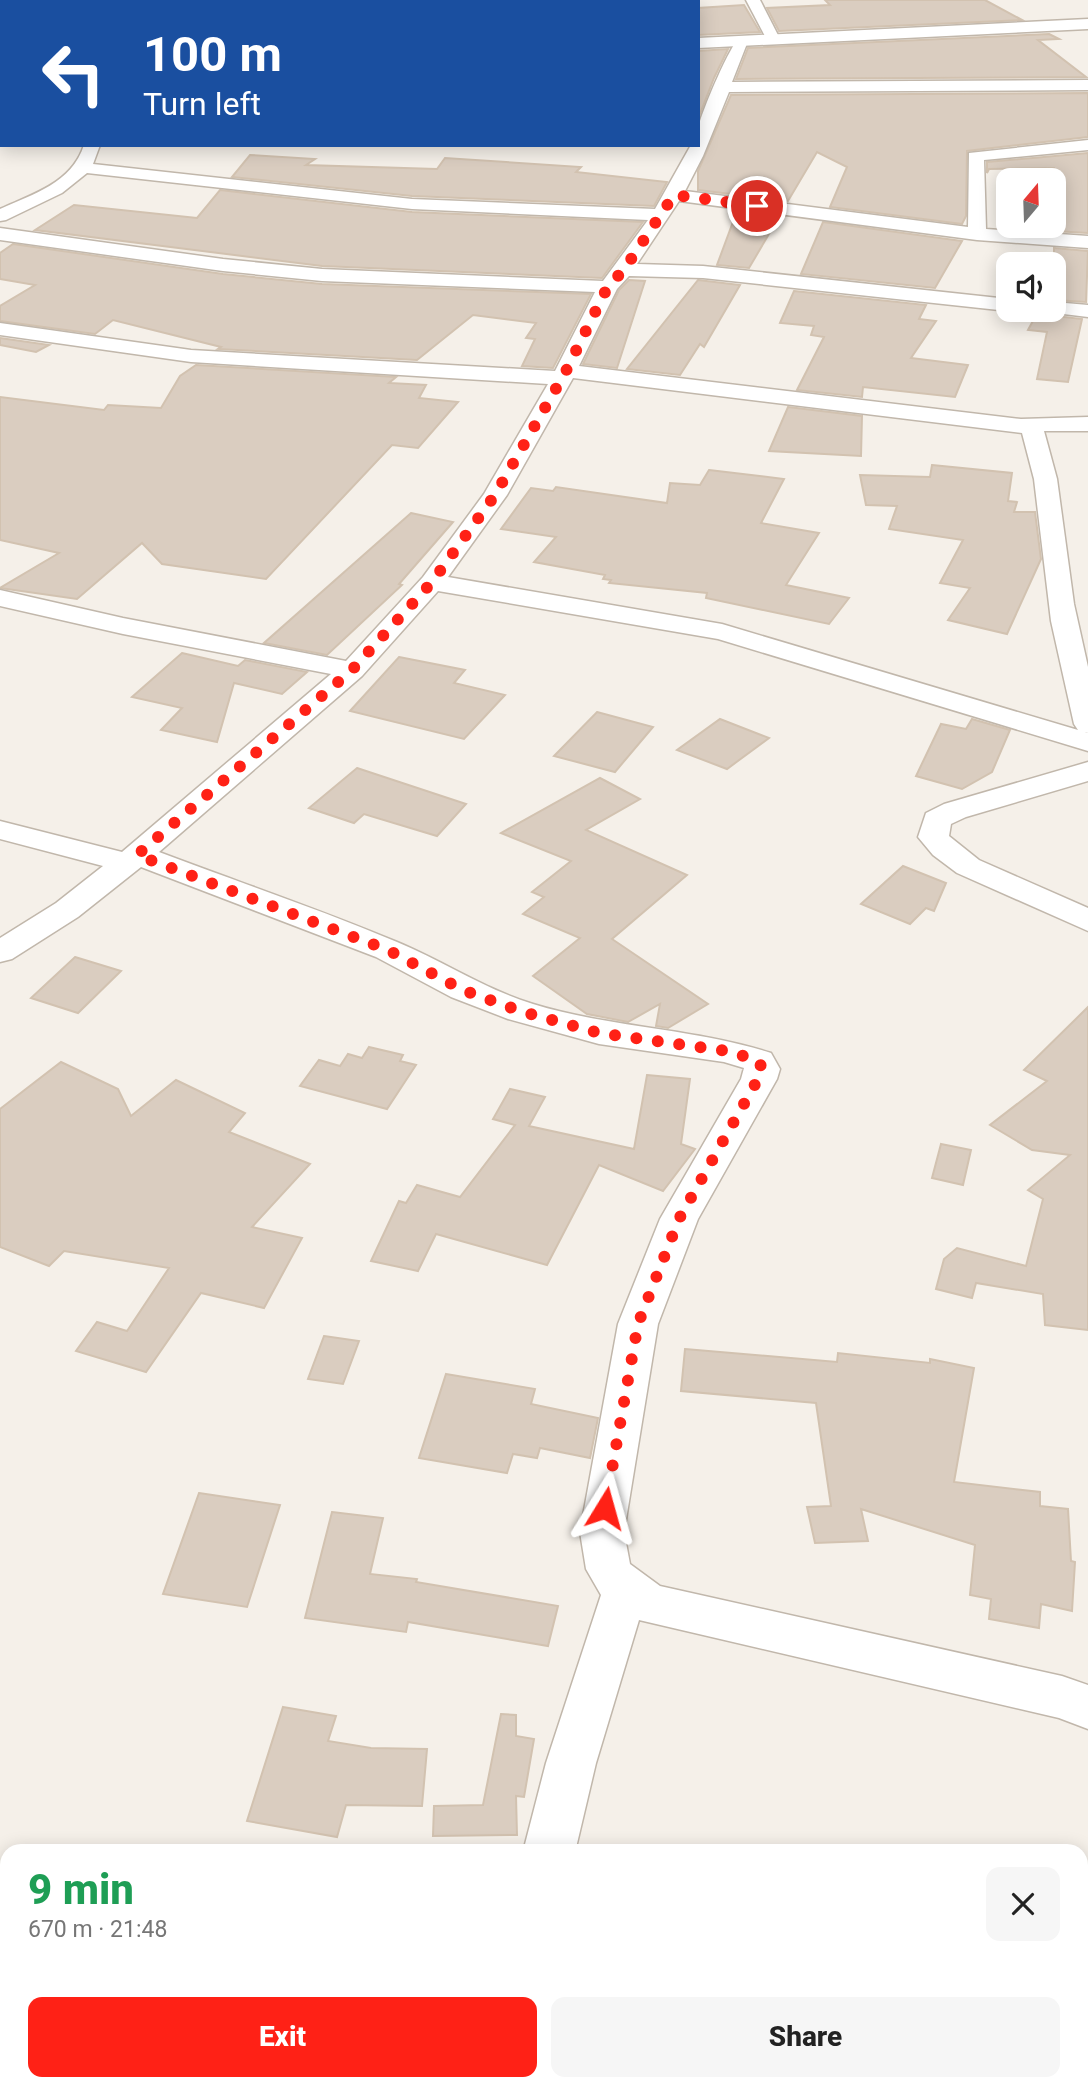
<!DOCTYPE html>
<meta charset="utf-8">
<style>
:root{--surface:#fff;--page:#f6f6f6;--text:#222;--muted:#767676;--accent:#ff2116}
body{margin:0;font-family:Roboto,sans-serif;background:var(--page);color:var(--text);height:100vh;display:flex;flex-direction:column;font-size:26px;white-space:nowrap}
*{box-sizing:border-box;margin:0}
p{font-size:23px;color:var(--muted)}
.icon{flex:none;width:38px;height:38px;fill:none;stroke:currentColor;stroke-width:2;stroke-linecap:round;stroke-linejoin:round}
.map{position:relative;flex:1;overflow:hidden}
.sheet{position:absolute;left:0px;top:1844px;width:1088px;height:247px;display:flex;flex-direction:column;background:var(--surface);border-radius:21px 21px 0 0;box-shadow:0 4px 18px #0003}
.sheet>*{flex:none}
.hud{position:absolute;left:0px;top:0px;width:700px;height:147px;box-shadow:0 4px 18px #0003;background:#1a4fa0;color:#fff;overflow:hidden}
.needle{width:46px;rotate:19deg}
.tools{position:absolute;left:996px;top:168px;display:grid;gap:14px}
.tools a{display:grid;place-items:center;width:70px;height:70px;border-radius:14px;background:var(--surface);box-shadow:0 4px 18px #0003;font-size:35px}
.pin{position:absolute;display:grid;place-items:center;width:60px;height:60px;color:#fff;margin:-30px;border:4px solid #fff;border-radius:50%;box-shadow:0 2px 7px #0007}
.me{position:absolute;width:77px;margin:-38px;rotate:8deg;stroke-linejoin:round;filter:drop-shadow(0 0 5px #0008)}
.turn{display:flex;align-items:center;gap:24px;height:147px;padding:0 28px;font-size:32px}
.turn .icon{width:91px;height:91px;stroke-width:2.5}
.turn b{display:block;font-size:49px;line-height:60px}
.round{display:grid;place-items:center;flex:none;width:74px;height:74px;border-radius:14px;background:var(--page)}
.overview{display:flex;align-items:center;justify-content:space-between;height:119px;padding:0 28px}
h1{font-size:42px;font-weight:800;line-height:52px;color:#1e9e55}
.button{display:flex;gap:14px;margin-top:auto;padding:14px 28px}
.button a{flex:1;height:80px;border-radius:14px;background:var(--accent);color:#fff;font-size:28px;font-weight:800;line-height:80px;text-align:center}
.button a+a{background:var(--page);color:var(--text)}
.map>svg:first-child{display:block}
.building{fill:#dacdc0;stroke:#d2c2b0;stroke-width:2}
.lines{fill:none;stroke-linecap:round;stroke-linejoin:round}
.minor-casing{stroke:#c1b7ab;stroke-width:3}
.tertiary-casing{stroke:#c1b7ab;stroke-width:3}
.minor{fill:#fff;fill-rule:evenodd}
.tertiary{fill:#fff;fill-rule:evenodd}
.route{stroke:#ff2116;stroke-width:12;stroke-dasharray:0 21.6}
</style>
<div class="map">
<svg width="1088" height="2090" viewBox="0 0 1088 2090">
<rect width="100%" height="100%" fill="#f5f0e9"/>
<g class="building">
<path d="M825,0H985L1022,20L779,31L767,8L830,5Z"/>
<path d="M744,5L760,32L698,35V8Z"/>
<path d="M1049,34L1059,39L1038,40L1086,77L736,79L748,48Z"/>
<path d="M728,49L714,78L698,119V51Z"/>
<path d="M1088,93V137L967,151L966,216L962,224L830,207L847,167L817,152L788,201L698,190V171L731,95Z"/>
<path d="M1088,153V233L1054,231V168L989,169L987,173V162Z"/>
<path d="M250,155L315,159L306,165L437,169L445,158L581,167L576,172L667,182L654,206L412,196L232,177Z"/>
<path d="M220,190L412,212L643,222L602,278L322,266L35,230L74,205L197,218Z"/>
<path d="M737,211L779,217L749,268L717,265Z"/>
<path d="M823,222L962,241L935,288L801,274Z"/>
<path d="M13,244L223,274L322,284L591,294L553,368L522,366L535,339L526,338L536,323L473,315L417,360L218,349L221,347L113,320L95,334L0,321V306L35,285L0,279V253Z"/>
<path d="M1054,248L1088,251L1086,302L1054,300V280L1062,264H1054Z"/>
<path d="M629,280L645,281L617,368L583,364L619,290Z"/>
<path d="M698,280L740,285L704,347L700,344L680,375L627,369Z"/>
<path d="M794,291L926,305L919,319L936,321L911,358L968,365L955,397L863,387L862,397L797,390L824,337L811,335L814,326L780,323Z"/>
<path d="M1039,310L1047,315L1082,319L1068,382L1037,379L1047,332L1028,330Z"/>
<path d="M0,338L49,345L36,352L0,345Z"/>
<path d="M196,365L396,377L389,383L426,385L419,398L458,402L418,448L392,445L266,579L162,564L142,543L77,599L0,588L59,553L0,540V397L104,410L108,405L161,408L180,376Z"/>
<path d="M788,407L862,416L861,456L769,451Z"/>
<path d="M932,465L1012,473L1008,501L1017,502L1014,512H1035L1041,559L1007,634L948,620L970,588L940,583L963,540L889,529L897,506L866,505L860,475L930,477Z"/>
<path d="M709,470L784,479L761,523L819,533L786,585L849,598L829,624L706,598L707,593L609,583L611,580L603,579L605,575L534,562L556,537L501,529L531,488L553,491L556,487L667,503L670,483L700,485Z"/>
<path d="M411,513L453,522L399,584L402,585L327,655L264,643Z"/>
<path d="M182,653L238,666L245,660L307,672L282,694L234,683L217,742L161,730L182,708L132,697Z"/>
<path d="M399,657L465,670L454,683L505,695L464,739L350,711Z"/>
<path d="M597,712L653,727L615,772L554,756Z"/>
<path d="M720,719L769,738L727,769L677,750Z"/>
<path d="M972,719L1010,730L992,772L962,789L916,776L941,724L966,729Z"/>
<path d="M357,768L466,804L437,836L364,814L354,823L309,808Z"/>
<path d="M600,778L640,799L586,830L687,875L612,939L708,1004L668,1028L656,1026L660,1004L628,1022L587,1014L533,976L580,938L523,914L544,897L532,892L571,861L501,833Z"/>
<path d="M903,866L946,883L934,911L926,908L910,924L861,904Z"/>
<path d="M75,957L121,971L78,1013L31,998Z"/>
<path d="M1088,1007V1330L1045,1325L1043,1294L976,1283L972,1298L936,1289L944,1259L957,1248L1026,1266L1043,1199L1028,1190L1070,1155L1032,1150L990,1125L1047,1081L1024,1070Z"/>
<path d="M369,1047L403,1055L400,1061L416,1065L387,1109L300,1086L319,1060L340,1066L348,1054L362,1058Z"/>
<path d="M61,1062L118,1089L131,1116L176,1080L245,1113L229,1132L310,1164L252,1227L302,1238L264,1308L201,1293L146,1372L76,1351L97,1322L127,1331L169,1268L64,1251L49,1266L0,1247V1109Z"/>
<path d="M647,1075L690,1079L681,1144L695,1149L663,1191L599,1165L547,1265L436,1234L418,1271L371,1261L399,1201L406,1203L417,1185L460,1197L515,1125L493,1119L510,1089L545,1097L529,1126L634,1149Z"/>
<path d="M941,1144L971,1150L963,1185L932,1178Z"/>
<path d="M324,1336L359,1341L343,1384L308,1379Z"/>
<path d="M685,1349L837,1362L838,1353L930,1363V1359L974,1368L954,1482L1040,1492V1506L1068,1509L1071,1561L1075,1562L1072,1611L1041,1604L1039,1628L989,1619L991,1599L970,1595L975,1545L861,1509L868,1541L815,1543L807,1507L831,1506L816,1403L681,1391Z"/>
<path d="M446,1374L535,1389L531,1404L598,1418L590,1458L540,1448L537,1458L513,1454L507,1473L419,1458Z"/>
<path d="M199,1493L280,1505L247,1607L163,1594Z"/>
<path d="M332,1512L383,1518L370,1574L417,1579L416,1582L558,1606L548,1646L408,1622L406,1632L305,1618Z"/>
<path d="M283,1707L336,1716L328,1741L371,1748L427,1749L422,1806L346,1805L337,1837L247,1821Z"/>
<path d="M501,1714L516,1715V1736L534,1739L524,1797L516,1796L517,1835L433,1836L434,1806L483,1805Z"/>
</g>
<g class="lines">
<defs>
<g id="minor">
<rect x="127" y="0" width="14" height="2"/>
<path d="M746,0H760L780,39L778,42H768Z"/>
<path d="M0,15H2L0,24Z"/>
<path d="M741,37L748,41L732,82L1088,80V90L729,92L703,156L685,191L968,227L969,153L1088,140V150L984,160L986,229L1088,236V248L977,240L679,201L637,264L703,266L1008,299V310H1013L1008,311L703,278L629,276L617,289L579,366L1021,419L1088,417V431H1044L1057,479L1074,604L1088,667V733L1082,731L1088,733V751L718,639L438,591L362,676L159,852C238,882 319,909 397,942C445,962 482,988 533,1004C611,1028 694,1028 771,1053L780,1069L777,1079L698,1219L658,1324L624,1532L630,1564L660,1586L1062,1676L1088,1685V1729L1059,1718L639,1620L596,1763L575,1852H523L546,1763L601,1595L586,1569L580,1532L618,1324L660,1219L741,1079L744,1068L724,1062L599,1044L508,1019L451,997L376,957L141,867L78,917L12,959L0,962V938L56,903L103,866L0,839V821L122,852L331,674L123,634L0,606V590L123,618L346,661L423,577L484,494L548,384L191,362L0,335V323L191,350L555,371L595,292L322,281L223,271L0,240V228L223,259L322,269L603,281L648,220L412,209L87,173L62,193L6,220L0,221V209C33,194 72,183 84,145H100L93,164L412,199L655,209L691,145H698C698,140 697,134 698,129C700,116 732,39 741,37ZM573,378L1022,433L1034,479L1051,621L1074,724L1078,730L722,624L448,577L507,495Z"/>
<path d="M1054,302L1088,305V317L1047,312L1045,310H1054Z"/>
<path d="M1088,762V781L966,817L951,824L949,836L979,860L1088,908V931L957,873L933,855L918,837L926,813L944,804Z"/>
<path d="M469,2084H525L523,2090H467Z"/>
</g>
<g id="tertiary">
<path d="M1088,19V29L698,48V38Z"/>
<rect x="0" y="65" width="2" height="10"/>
</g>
</defs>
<use href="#minor" class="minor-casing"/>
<use href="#tertiary" class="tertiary-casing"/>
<use href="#minor" class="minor"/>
<use href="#tertiary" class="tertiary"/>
</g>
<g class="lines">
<path class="route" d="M605,1508L638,1324L679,1219L758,1079L762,1069L759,1061L728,1051L599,1033L520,1011L463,990L388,950L137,855L352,670L432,582L495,495L566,371L608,286L623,271L674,195L757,206"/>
</g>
</svg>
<div class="tools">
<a><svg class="needle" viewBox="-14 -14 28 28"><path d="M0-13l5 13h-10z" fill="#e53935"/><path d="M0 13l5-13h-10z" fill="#767676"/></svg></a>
<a><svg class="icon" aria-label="sound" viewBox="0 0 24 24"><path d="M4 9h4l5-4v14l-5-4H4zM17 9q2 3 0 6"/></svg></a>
</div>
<div class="pin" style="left:757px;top:206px;background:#d93025"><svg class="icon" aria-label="arrive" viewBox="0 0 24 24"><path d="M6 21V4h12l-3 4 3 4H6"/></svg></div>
<svg class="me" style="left:605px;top:1508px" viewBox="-20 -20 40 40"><path d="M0-17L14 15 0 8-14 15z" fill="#ff2116" stroke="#fff" stroke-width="4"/></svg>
<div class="hud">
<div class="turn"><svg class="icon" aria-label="left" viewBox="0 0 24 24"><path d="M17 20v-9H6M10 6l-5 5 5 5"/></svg><div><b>100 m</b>Turn left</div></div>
</div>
<section class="sheet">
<div class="overview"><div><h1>9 min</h1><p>670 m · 21:48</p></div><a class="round"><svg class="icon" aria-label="close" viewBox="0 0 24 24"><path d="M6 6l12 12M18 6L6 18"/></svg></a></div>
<div class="button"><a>Exit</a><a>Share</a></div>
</section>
</div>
